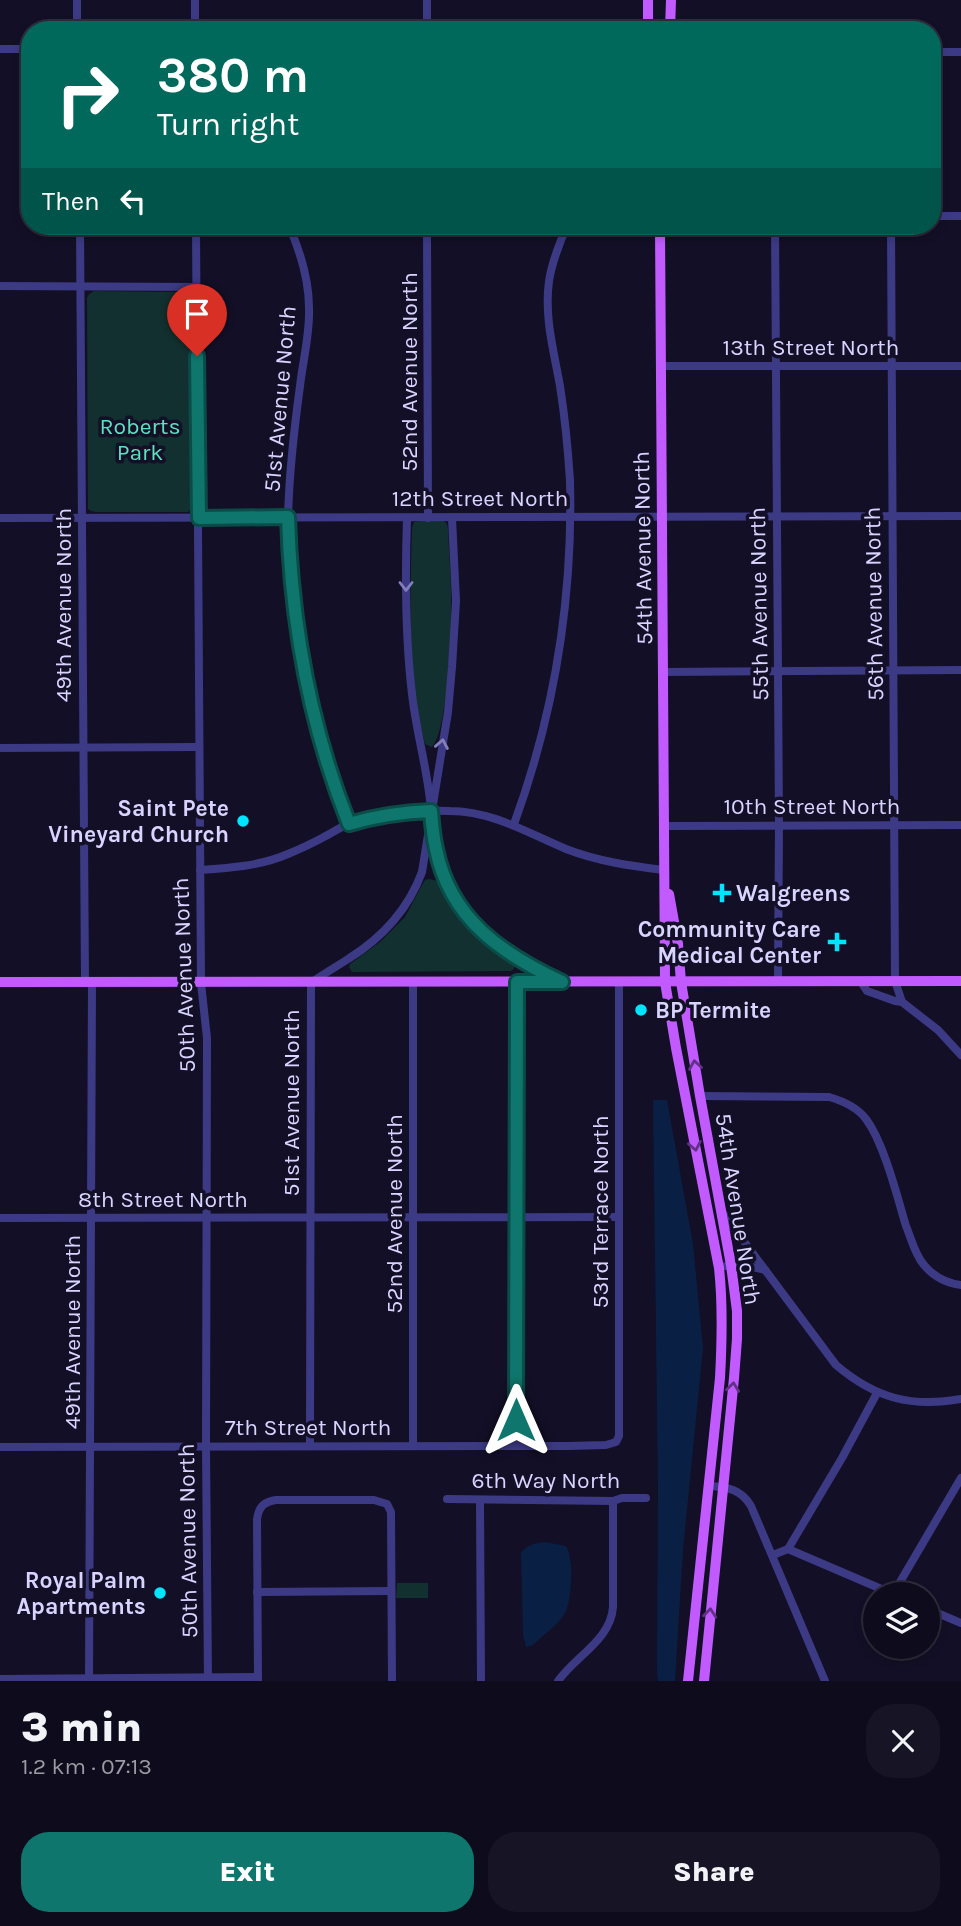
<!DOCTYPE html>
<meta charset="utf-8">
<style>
:root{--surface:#0e0b1c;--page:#171425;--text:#f1f3f6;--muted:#9b9ba3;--line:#2e2b3b;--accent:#0f766e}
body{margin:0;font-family:Karla,sans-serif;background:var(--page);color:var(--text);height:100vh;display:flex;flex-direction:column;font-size:26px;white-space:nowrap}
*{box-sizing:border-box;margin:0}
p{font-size:23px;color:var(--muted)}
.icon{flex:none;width:38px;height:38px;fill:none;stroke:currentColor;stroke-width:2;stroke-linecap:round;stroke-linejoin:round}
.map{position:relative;height:1681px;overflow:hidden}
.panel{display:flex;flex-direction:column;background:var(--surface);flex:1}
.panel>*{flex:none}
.hud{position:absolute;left:21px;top:21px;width:920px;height:214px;border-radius:28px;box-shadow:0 4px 10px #0003,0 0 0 2px var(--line);background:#00695c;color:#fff;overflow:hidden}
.controls{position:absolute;left:863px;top:1582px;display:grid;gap:14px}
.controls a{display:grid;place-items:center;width:77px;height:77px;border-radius:50%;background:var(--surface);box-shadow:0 4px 10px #0003,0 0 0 2px var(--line);font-size:35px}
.pin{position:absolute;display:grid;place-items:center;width:60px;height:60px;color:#fff;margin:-72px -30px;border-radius:50% 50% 50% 0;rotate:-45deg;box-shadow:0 0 7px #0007}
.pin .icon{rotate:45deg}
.me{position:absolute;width:77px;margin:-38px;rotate:0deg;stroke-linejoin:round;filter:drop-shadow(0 0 5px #0008)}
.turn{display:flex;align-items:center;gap:24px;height:147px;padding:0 21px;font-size:32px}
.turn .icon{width:91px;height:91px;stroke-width:2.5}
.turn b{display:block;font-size:49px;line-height:60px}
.then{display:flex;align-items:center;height:66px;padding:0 21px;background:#0003;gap:14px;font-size:26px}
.round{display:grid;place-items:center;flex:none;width:74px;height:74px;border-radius:28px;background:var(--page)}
.overview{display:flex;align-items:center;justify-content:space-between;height:119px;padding:0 21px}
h1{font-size:42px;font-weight:800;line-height:52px}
.action{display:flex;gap:14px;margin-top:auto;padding:14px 21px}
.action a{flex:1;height:80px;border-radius:28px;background:var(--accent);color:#fff;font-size:28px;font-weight:800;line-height:80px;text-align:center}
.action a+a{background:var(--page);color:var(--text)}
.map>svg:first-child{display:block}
.green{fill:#12302f}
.water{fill:#0a1f44}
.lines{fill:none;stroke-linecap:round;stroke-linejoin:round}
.minor{stroke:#3d3a85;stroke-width:8}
.major{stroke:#c25bff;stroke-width:10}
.oneway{stroke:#837fbc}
.oneway2{stroke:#623188}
.route-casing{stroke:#0a4d48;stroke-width:18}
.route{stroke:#0f766e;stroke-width:12}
.poi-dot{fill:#00e5ff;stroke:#130f26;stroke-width:2.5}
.labels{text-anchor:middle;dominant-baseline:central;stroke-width:7;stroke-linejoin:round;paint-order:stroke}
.street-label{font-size:23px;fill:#d9d4ff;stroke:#130f26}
.park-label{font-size:23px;fill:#5fe0c0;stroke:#130f26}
.poi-label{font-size:23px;font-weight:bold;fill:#d9d4ff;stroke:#130f26;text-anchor:end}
</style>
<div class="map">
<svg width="961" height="1681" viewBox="0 0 961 1681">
<rect width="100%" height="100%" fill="#130f26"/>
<g class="green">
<path d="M94,291L180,292C186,293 188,295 191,301L193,503L192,508L188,512H96L91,511L88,509L87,298L89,294Z"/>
<path d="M421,521H444L447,524L448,528C449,557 452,586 451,614C451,638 447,732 432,747L425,744C407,676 410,598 412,528L414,522Z"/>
<path d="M429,879L438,881L451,905L465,922L483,940L515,966L514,969L511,971L352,972L349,967L350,964L380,942L405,917L422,885L425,880Z"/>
<path d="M397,1583H428V1598H396Z"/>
</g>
<g class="water">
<path d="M653,1100H667L693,1244L703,1348L683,1550L675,1681H658L657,1671L658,1486Z"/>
<path d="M545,1542L566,1546C574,1557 572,1601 565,1613C559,1624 542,1636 533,1645L526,1647L523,1635L521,1553C526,1545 536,1543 545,1542Z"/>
</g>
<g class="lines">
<g class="minor">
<path d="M77,0V30"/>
<path d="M195,0V30"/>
<path d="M427,30V0"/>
<path d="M0,49H30"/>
<path d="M933,52H961"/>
<path d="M933,216H961"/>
<path d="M80,226L85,983"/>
<path d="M196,226L201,983L207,1038L206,1447L208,1681"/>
<path d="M289,226C300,251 309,280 309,308C310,334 303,360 300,386C294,430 289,474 288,518C288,618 312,732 349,824"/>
<path d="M427,226L428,518"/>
<path d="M775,226L779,825L778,982"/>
<path d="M891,226C892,477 895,729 895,981L902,1002"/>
<path d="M0,286L197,287"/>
<path d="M661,366H961"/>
<path d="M0,518L961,516"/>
<path d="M407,518C405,577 405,635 412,694C416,730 426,764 430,800"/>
<path d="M663,672L961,670"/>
<path d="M0,748L199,747"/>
<path d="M514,824C555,712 573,601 570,481C568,449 565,418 560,386C554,352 544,317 549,281C552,262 559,244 567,226"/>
<path d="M664,826L961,825"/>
<path d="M433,830C442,910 490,949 559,981"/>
<path d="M200,870C230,868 260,866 288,854C300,849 311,844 322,838C332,833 341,827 350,823C382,812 417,810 450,811C492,811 528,833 566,849C597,861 630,866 664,870"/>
<path d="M861,982L867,991L895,1001L902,1002L938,1030L961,1055"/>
<path d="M700,1096L829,1097C843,1101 857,1107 866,1119C884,1143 897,1196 906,1226C911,1238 915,1255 924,1265C934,1277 945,1283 961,1285"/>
<path d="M722,1212L836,1365C875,1398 911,1408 961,1399"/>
<path d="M0,1218L619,1217"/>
<path d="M726,1266H748L765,1270"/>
<path d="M516,1445L517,982"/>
<path d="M310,1446L311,983C323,974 336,967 348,959C382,938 408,910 422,872L448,712L452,667L456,601L452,518"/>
<path d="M413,1446V982"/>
<path d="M0,1447L568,1446L606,1445L616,1442L619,1436V982"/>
<path d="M709,1486C727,1487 741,1489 751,1506L825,1681"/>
<path d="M447,1499L613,1501L622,1498H646"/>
<path d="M480,1500L481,1681"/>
<path d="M788,1549L893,1594"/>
<path d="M773,1555L788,1549L842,1458L877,1393"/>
<path d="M257,1592L391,1591"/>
<path d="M893,1594L961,1478"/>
<path d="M928,1609L961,1623"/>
<path d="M0,1679L258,1677"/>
<path d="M89,1681L92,983"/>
<path d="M258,1681L257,1519C259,1506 264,1502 276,1500H374L387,1504L391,1512L392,1681"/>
<path d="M558,1681C576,1656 611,1639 613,1607V1501"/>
</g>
<g class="major">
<path d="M648,0V30"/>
<path d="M670,30L671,0"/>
<path d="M660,226L665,982L676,1048L719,1268C723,1304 722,1341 720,1378L688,1681"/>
<path d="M669,894L678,944L681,982L700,1096L731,1265L737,1311V1339L734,1378L704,1681"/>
<path d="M0,982L961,981"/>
</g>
</g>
<defs><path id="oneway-chevron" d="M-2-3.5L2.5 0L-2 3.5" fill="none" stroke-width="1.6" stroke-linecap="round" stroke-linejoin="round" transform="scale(1.75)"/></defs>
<g class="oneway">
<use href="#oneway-chevron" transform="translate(406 586) rotate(90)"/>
<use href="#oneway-chevron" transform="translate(442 744) rotate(-80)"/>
</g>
<g class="oneway2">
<use href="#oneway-chevron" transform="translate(695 1065) rotate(-99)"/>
<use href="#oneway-chevron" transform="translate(695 1146) rotate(79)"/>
<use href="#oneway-chevron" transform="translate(733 1387) rotate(-83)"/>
<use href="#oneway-chevron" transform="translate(710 1613) rotate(-84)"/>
</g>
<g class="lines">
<defs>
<path id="route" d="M197,356L199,518L288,517C291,622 310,726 349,824C376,816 402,812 431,811C432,824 433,837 436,849C450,919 502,954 562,982H517L516,1420"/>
</defs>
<use href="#route" class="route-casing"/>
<use href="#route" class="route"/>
</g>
<g class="poi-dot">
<circle cx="243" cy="821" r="7"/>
<path d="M718.5 882.5h7v7h7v7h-7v7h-7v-7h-7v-7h7z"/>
<path d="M833.5 931.5h7v7h7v7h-7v7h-7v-7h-7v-7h7z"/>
<circle cx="641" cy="1010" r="7"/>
<circle cx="160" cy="1593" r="7"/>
</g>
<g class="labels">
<g class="street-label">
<text x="811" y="347">13th Street North</text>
<text transform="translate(409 372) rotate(-90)">52nd Avenue North</text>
<text transform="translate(280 399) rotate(-85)">51st Avenue North</text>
<text x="480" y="498">12th Street North</text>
<text transform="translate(643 548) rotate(-91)">54th Avenue North</text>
<text transform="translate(759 604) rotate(-91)">55th Avenue North</text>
<text transform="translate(874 604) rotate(-91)">56th Avenue North</text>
<text transform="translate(63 605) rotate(-90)">49th Avenue North</text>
<text x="812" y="806">10th Street North</text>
<text transform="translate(184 975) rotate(-92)">50th Avenue North</text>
<text transform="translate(291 1103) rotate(-90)">51st Avenue North</text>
<text x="163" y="1199">8th Street North</text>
<text transform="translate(738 1209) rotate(81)">54th Avenue North</text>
<text transform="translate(600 1212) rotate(-90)">53rd Terrace North</text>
<text transform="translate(394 1214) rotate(-90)">52nd Avenue North</text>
<text transform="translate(72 1332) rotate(-90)">49th Avenue North</text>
<text x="308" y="1427">7th Street North</text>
<text x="546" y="1480">6th Way North</text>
<text transform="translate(188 1541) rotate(-91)">50th Avenue North</text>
</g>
<g class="park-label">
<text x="140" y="426">Roberts<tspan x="140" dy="26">Park</tspan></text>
</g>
<g class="poi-label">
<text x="229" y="808">Saint Pete<tspan x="229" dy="26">Vineyard Church</tspan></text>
<text x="736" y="893" text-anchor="start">Walgreens</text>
<text x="821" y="929">Community Care<tspan x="821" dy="26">Medical Center</tspan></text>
<text x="655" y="1010" text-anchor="start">BP Termite</text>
<text x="146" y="1580">Royal Palm<tspan x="146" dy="26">Apartments</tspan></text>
</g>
</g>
</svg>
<div class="controls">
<a><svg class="icon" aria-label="layers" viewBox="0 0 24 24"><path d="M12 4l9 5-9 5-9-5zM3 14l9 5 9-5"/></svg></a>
</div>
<div class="pin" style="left:197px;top:356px;background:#d93025"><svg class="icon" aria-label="arrive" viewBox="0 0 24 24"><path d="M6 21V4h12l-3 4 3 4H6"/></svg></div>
<svg class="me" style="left:516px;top:1420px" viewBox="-20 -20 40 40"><path d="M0-17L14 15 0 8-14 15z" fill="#0f766e" stroke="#fff" stroke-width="4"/></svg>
<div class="hud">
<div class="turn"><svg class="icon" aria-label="right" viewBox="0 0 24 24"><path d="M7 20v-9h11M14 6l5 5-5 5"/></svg><div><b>380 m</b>Turn right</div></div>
<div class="then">Then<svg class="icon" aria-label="left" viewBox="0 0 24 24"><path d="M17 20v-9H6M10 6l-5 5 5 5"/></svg></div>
</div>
</div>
<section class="panel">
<div class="overview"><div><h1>3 min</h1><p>1.2 km · 07:13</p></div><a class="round"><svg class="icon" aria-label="close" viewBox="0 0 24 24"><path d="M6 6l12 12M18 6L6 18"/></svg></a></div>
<div class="action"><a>Exit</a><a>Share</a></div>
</section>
